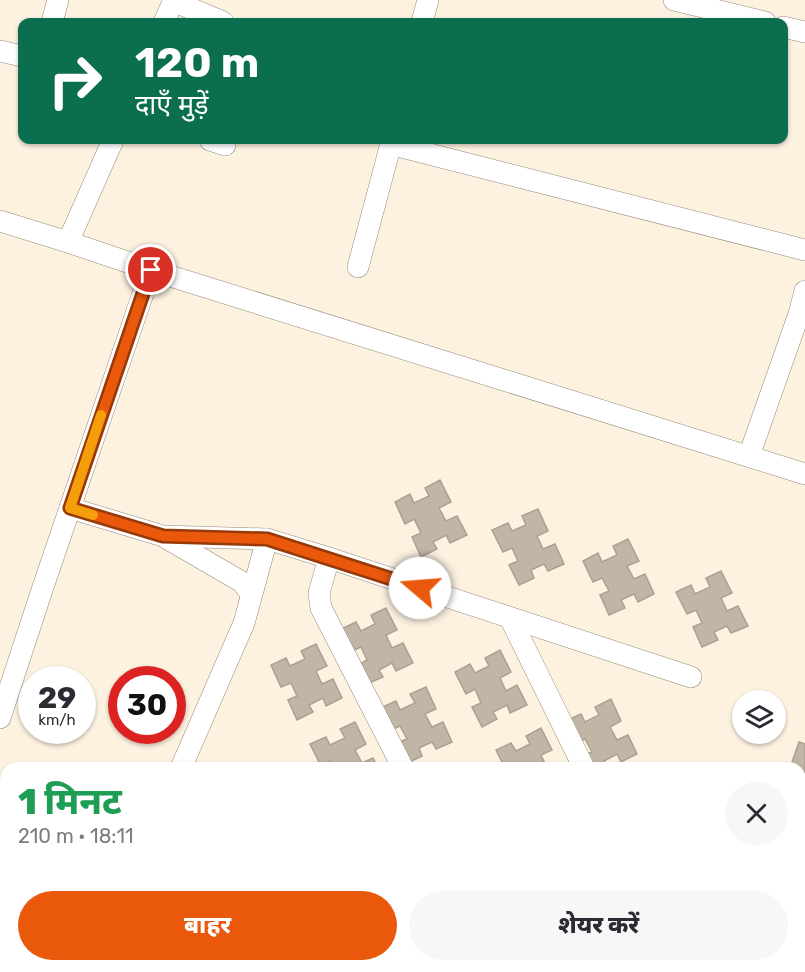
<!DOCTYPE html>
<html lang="hi">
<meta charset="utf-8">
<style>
:root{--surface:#fff;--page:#f7f7f7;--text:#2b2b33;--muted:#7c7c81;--accent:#ea580c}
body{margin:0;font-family:Rubik,"Noto Sans Devanagari",sans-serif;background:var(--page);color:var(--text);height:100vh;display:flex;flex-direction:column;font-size:22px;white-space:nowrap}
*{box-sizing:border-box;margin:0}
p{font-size:20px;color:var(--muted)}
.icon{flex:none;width:33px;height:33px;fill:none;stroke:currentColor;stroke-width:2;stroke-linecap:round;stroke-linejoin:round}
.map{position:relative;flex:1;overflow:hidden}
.side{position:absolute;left:0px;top:762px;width:806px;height:210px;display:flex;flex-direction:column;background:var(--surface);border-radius:18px 18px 0 0;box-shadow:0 2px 4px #0004}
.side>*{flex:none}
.hud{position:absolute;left:18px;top:18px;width:770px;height:126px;border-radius:12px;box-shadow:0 2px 4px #0004;background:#0b6e4f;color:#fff;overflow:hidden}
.controls{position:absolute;left:732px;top:690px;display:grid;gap:12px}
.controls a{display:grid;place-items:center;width:54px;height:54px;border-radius:50%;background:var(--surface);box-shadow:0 2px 4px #0004;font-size:30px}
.speed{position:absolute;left:18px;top:666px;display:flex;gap:12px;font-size:30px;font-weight:700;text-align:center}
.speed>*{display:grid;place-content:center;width:78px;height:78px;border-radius:50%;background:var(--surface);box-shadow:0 2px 4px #0004;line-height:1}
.speed small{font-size:15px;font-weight:400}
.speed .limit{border:9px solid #d22;background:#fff;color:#111}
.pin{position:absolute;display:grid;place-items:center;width:51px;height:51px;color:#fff;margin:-26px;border:3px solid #fff;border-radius:50%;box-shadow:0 2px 6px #0007}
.me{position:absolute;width:66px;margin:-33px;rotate:288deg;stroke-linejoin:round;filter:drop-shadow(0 0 4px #0008)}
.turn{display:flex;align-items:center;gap:21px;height:126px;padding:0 18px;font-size:27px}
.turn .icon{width:78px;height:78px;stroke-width:2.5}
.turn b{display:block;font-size:42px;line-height:51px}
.round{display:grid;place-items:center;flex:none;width:63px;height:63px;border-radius:32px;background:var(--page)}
.headline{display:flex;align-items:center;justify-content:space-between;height:102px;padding:0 18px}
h1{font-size:36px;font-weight:800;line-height:45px;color:#1e9e55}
.primary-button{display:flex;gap:12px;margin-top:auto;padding:12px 18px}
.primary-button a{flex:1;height:69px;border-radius:36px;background:var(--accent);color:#fff;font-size:24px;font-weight:800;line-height:69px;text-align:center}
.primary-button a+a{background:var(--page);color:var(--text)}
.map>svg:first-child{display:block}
.building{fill:#c1b6a6;stroke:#aba091;stroke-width:1.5}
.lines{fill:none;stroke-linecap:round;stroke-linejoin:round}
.minor-casing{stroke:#958a7b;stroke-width:22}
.minor{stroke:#fff;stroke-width:21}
.route-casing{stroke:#983908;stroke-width:15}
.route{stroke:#ea580c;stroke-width:10}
.slow{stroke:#f59e0b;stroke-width:10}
</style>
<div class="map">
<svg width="805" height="972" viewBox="0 0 805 972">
<rect width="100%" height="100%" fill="#fdf1e0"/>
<g class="building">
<path d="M440,480L451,502L439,508L446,521L457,516L467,535L450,543L446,535L433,542L437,549L421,557L412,537L421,533L414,519L405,524L395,502L410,494L414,503L429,496L425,488Z"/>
<path d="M538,509L548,531L537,536L543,549L555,544L564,564L548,571L544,564L531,570L534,578L519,585L509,565L518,561L512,548L503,552L492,530L508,523L512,531L526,525L522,516Z"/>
<path d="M628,539L639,561L627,566L634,579L645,574L654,594L638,602L634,594L621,600L625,608L609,615L600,595L609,591L602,578L593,582L583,561L598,553L602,562L617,555L613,546Z"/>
<path d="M721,571L732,593L721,598L727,611L738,606L748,626L731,633L727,626L714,632L718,640L702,647L693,627L702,623L696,610L687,614L676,592L691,585L695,594L710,587L706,578Z"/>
<path d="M386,608L397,630L386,635L392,648L403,643L413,663L396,671L392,663L379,670L383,677L367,684L358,665L367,660L361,647L352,651L341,629L356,622L361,631L375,624L371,615Z"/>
<path d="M316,644L327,666L316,671L322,684L333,679L342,698L326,706L323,698L309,705L313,712L297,720L288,700L297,696L291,683L281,687L271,665L286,658L290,666L305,659L301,651Z"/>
<path d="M500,650L511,672L500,678L506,691L517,685L527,705L510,713L507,705L493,712L497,719L482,727L472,707L481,703L475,689L466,694L455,672L470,664L475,673L489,666L485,658Z"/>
<path d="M426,687L436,709L425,714L432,727L443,722L452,742L436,749L432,742L419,748L422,756L407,763L397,743L407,739L400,726L391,730L380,708L396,701L400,710L415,703L410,694Z"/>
<path d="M611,699L621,721L610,727L617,740L628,735L637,754L621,762L617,754L604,761L607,768H588L582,756L592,752L585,739L576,743L565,721L581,714L585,722L599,715L595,707Z"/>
<path d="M355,722L366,744L355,750L362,763L373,758L378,768H333L330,761L321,766L310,744L326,737L330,745L345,738L340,729Z"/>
<path d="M541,728L552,750L541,755L547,768H505L496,750L511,743L516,751L530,744L526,736Z"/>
<path d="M799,742L805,744V972H780L782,966H800V768H790Z"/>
<path d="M157,966H176L179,972H160Z"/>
<path d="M254,966H265L267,970L276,966H301L303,970L298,972H249L247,969Z"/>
<path d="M345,966H390L391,969L384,972H372L371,969L364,972H337L336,971Z"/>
<path d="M460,966H479L481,972H463Z"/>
<path d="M520,966H564L567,972H523Z"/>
</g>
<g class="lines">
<defs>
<g id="minor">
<path d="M674,0L765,22"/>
<path d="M173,1L223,22"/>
<path d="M52,22L58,0"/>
<path d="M164,22L174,0"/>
<path d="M422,22L428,0"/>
<path d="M783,27L805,32"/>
<path d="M0,51L22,56"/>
<path d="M210,140L225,145"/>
<path d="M390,144L805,250"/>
<path d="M0,221L68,242L151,270L805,474"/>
<path d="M68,242L113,140"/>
<path d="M358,267L392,140"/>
<path d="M749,456L799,314L805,291"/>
<path d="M70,508L163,536L267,539L329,558L691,677"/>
<path d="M166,538L242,582L251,594"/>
<path d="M329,558L319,593L321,608L403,768"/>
<path d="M510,618L584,768"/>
<path d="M0,718L42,590L151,270"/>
<path d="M181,768L244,623L267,539"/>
<path d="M145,966L148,972"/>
<path d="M326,966L329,972"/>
<path d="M506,966L509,972"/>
<path d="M93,972L95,966"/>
<path d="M423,972L435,966"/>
<path d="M645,972L647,966"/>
</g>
</defs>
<use href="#minor" class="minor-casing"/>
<use href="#minor" class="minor"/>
</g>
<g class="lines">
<defs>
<path id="route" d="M151,270L70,508L163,536L267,539L420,588"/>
</defs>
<use href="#route" class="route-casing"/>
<use href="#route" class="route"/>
<path class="slow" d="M93,515L70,508L101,415"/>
</g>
</svg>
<div class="controls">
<a><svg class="icon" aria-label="layers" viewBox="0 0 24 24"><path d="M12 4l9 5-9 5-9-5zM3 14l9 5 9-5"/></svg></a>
</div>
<div class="speed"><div>29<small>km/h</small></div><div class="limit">30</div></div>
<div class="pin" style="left:151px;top:270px;background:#d93025"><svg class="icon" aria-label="arrive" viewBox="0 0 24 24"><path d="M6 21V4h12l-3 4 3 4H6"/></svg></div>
<svg class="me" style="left:420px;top:588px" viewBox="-20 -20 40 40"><circle r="19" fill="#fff"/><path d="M0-13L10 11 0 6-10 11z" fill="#ea580c"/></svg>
<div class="hud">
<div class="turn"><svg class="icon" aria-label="right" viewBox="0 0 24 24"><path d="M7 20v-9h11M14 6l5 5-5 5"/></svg><div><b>120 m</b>दाएँ मुड़ें</div></div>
</div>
<section class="side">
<div class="headline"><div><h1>1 मिनट</h1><p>210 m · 18:11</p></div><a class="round"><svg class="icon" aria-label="close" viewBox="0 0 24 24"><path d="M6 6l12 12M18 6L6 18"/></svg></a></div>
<div class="primary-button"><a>बाहर</a><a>शेयर करें</a></div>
</section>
</div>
